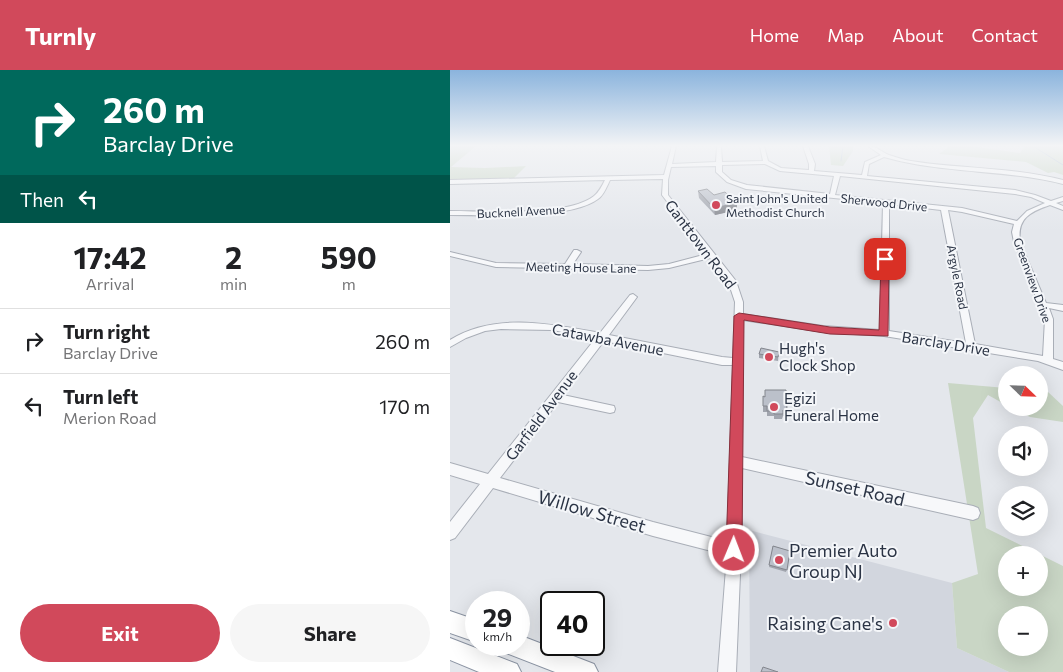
<!DOCTYPE html>
<meta charset="utf-8">
<style>
:root{--surface:#fff;--page:#f6f6f6;--text:#202124;--muted:#757577;--line:#e0e0e0;--accent:#d1495b}
body{margin:0;font-family:Commissioner,sans-serif;background:var(--page);color:var(--text);height:100vh;display:flex;flex-direction:column;font-size:19px;white-space:nowrap}
*{box-sizing:border-box;margin:0}
p{font-size:16px;color:var(--muted)}
.icon{flex:none;width:28px;height:28px;fill:none;stroke:currentColor;stroke-width:2;stroke-linecap:round;stroke-linejoin:round}
.map{position:relative;flex:1;overflow:hidden}
.drawer{display:flex;flex-direction:column;background:var(--surface);width:450px}
.drawer>*{flex:none}
.guide{background:#00695c;color:#fff;overflow:hidden}
.needle{width:32px;rotate:113deg}
.tools{position:absolute;left:548px;top:296px;display:grid;gap:10px}
.tools a{display:grid;place-items:center;width:50px;height:50px;border-radius:50%;background:var(--surface);box-shadow:0 5px 20px #0002;font-size:25px}
.speed{position:absolute;left:15px;top:521px;display:flex;gap:10px;font-size:25px;font-weight:700;text-align:center}
.speed>*{display:grid;place-content:center;width:65px;height:65px;border-radius:50%;background:var(--surface);box-shadow:0 5px 20px #0002;line-height:1}
.speed small{font-size:12px;font-weight:400}
.speed .limit{border:2px solid #111;border-radius:8px;background:#fff;color:#111}
.pin{position:absolute;display:grid;place-items:center;width:42px;height:42px;color:#fff;margin:-21px;border-radius:10px;box-shadow:0 2px 8px #0006}
.me{position:absolute;width:55px;margin:-28px;rotate:1deg;stroke-linejoin:round;filter:drop-shadow(0 0 4px #0008)}
.turn{display:flex;align-items:center;gap:18px;height:105px;padding:0 20px;font-size:22px}
.turn .icon{width:65px;height:65px;stroke-width:2.5}
.turn b{display:block;font-size:35px;line-height:42px}
.then{display:flex;align-items:center;height:48px;padding:0 20px;background:#0003;gap:10px;font-size:19px}
.eta{display:flex;justify-content:space-evenly;align-items:center;height:85px;text-align:center}
.eta b{font-size:30px;font-weight:700;line-height:35px}
.primary-button{display:flex;gap:10px;margin-top:auto;padding:10px 20px}
.primary-button a{flex:1;height:58px;border-radius:30px;background:var(--accent);color:#fff;font-size:20px;font-weight:700;line-height:58px;text-align:center}
.primary-button a+a{background:var(--page);color:var(--text)}
ul{padding:0;list-style:none}
li{display:flex;align-items:center;gap:15px;height:65px;padding:0 20px;border-top:1px solid var(--line)}
li div{flex:1}
li b{display:block;font-size:19px}
li em{font-style:normal}
header{display:flex;align-items:center;gap:30px;box-sizing:border-box;height:70px;padding:0 25px;background:var(--accent);color:#fff}
header strong{font-size:24px}
nav{display:flex;gap:28px;margin-inline-start:auto;font-size:18px}
main{display:flex;flex:1;min-height:0}
.map>svg:first-child{display:block}
.built{fill:#d2d6de}
.green{fill:#c9d6c5;fill-rule:evenodd}
.lines{fill:none;stroke-linecap:round;stroke-linejoin:round}
.stream{stroke:#9fb4cc;stroke-width:1}
.minor-casing{stroke:#a9aeb7;stroke-width:2}
.highway-casing{stroke:#8b94a3;stroke-width:2}
.minor{fill:#f7f8fa;fill-rule:evenodd}
.highway{fill:#fff;fill-rule:evenodd}
.wall{fill:#a1a5ae}
.shaded-wall{fill:#83868d}
.building{fill:#bbc0ca;stroke:#83868d}
.route{fill:#d1495b;stroke:#882f3b}
.poi-dot{fill:#d1495b;stroke:#f4f6f9;stroke-width:2}
.labels{text-anchor:middle;dominant-baseline:central;stroke-width:4;stroke-linejoin:round;paint-order:stroke}
.far-poi-label{font-size:12px;fill:#2b3445;stroke:#f4f6f9;text-anchor:start}
.far-street-label{font-size:12px;fill:#2b3445;stroke:#f4f6f9}
.street-label{font-size:15px;fill:#2b3445;stroke:#f4f6f9}
.poi-label{font-size:15px;fill:#2b3445;stroke:#f4f6f9;text-anchor:start}
.near-street-label{font-size:18px;fill:#2b3445;stroke:#f4f6f9}
.near-poi-label{font-size:18px;fill:#2b3445;stroke:#f4f6f9;text-anchor:start}
</style>
<header>
<strong>Turnly</strong>
<nav><a>Home</a><a>Map</a><a>About</a><a>Contact</a></nav>
</header>
<main>
<section class="drawer">
<div class="guide">
<div class="turn"><svg class="icon" aria-label="right" viewBox="0 0 24 24"><path d="M7 20v-9h11M14 6l5 5-5 5"/></svg><div><b>260 m</b>Barclay Drive</div></div>
<div class="then">Then<svg class="icon" aria-label="left" viewBox="0 0 24 24"><path d="M17 20v-9H6M10 6l-5 5 5 5"/></svg></div>
</div>
<div class="eta">
<div><b>17:42</b><p>Arrival</p></div>
<div><b>2</b><p>min</p></div>
<div><b>590</b><p>m</p></div>
</div>
<ul>
<li><svg class="icon" aria-label="right" viewBox="0 0 24 24"><path d="M7 20v-9h11M14 6l5 5-5 5"/></svg><div><b>Turn right</b><p>Barclay Drive</p></div><em>260 m</em></li>
<li><svg class="icon" aria-label="left" viewBox="0 0 24 24"><path d="M17 20v-9H6M10 6l-5 5 5 5"/></svg><div><b>Turn left</b><p>Merion Road</p></div><em>170 m</em></li>
</ul>
<div class="primary-button"><a>Exit</a><a>Share</a></div>
</section>
<div class="map">
<svg width="613" height="602" viewBox="0 0 613 602">
<rect width="100%" height="100%" fill="#e4e7ec"/>
<path class="built" d="M299,460L502,513L507,578L559,602H300Z"/>
<g class="green">
<path d="M0,76H26L1,97L35,98L76,96L63,109L0,110Z"/>
<path d="M379,76H403V81L393,96L381,95Z"/>
<path d="M500,76H519L570,83L575,76H613V105L604,102L598,103L576,92L489,84Z"/>
<path d="M498,313L556,318V335L538,325L523,348L536,458L613,496V602H559L507,578L502,513L528,504ZM556,485H589V518H556ZM556,545H589V578H556Z"/>
<path d="M589,321L598,322L613,336V352L580,347L561,338H589Z"/>
</g>
<g class="lines">
<g class="stream">
<path d="M586,76V78L613,95"/>
<path d="M391,91L393,76"/>
</g>
<defs>
<path id="minor" d="M222,76H226L222,94L266,92L267,76H271L272,92L313,91L310,76H314L318,91L331,98L359,100V94L353,76H358L365,94L364,101L412,105L415,92L431,85L418,76C427,76 431,82 439,85C446,87 454,90 461,91C511,99 563,97 613,110V114C554,99 493,104 434,87L419,94L417,106L565,120L585,125L601,131L613,127V131L606,133L613,136V140L600,135C580,142 567,148 570,172L596,233L613,235V241L599,238L603,249V289L613,292V300L588,291L434,266L373,262L293,250L292,387L523,436L528,438L530,443L528,448L523,450L292,398L291,480L286,602H268L277,485L203,466L43,418L5,468L0,470V452L30,414L0,405V393L38,404L145,269L103,260L51,259L35,261L16,268L0,277V270C45,242 101,254 150,263L180,225L183,224L187,227L159,265L272,287L283,288L285,232L278,211L260,188L219,198L198,200L46,197L0,186V182L46,193L115,194L124,180H127L131,182L123,194L198,196L219,194L257,184L212,125L213,109L160,110C157,116 154,125 148,129C120,150 35,145 0,145V141C34,141 118,147 144,126C149,122 152,116 155,110L0,114V110L214,105ZM315,94L330,101L384,106L380,124L297,115L281,110L272,102V95ZM266,96V102L277,112L296,119L433,133L430,260L373,256L293,244V232L286,211L218,125V110L221,97ZM390,106L565,124L581,127L595,133L577,141L567,151L512,138L385,125ZM439,134L491,140L516,273L439,261ZM498,140L512,142L564,154L562,162L564,172L595,249L593,286L525,274ZM154,271L272,295H283L277,471L203,452L50,408L108,332L160,343L164,342L165,339L164,336L113,325Z"/>
<g id="highway">
<path d="M0,541L26,550V572L0,563Z"/>
<path d="M69,565L144,594L148,602H105L56,583L53,575H69Z"/>
<path d="M0,568L67,594L71,602H29L0,590Z"/>
</g>
</defs>
<use href="#minor" class="minor-casing"/>
<use href="#highway" class="highway-casing"/>
<use href="#minor" class="minor"/>
<use href="#highway" class="highway"/>
</g>
<g class="wall">
<path d="M248,121L287,133V140L265,145L249,128Z"/>
<path d="M329,282L328,291L309,288V284Z"/>
<path d="M313,326L315,327L337,340L336,346H333L332,349H324V346H317V342H313Z"/>
<path d="M323,476L340,481L336,502L319,497Z"/>
</g>
<path class="shaded-wall" d="M287,133V140L265,145L264,138Z"/>
<g class="building">
<path d="M257,119L264,125L275,122L287,133L264,138L248,121Z"/>
<path d="M311,278L329,282L328,287L309,284Z"/>
<path d="M315,320H336L337,340H333V344H324V341H317V336H313V326L315,327Z"/>
<path d="M323,476L340,481L337,500L319,495Z"/>
<path d="M313,597L328,602H311Z"/>
</g>
<linearGradient id="sky" x2="0" y2="1"><stop stop-color="#8bb4dd"/><stop offset="0.47" stop-color="#f3f4f6"/><stop offset="1" stop-color="#f3f4f6" stop-opacity="0"/></linearGradient>
<rect width="613" height="161" fill="url(#sky)"/>
<path class="route" d="M435,186L439,189L438,266L380,264L294,250L292,480L290,485L284,488L278,485L276,480L284,246L289,243L380,257L429,260L431,189Z"/>
<g class="poi-dot">
<circle cx="266" cy="135" r="5"/>
<circle cx="319" cy="287" r="5"/>
<circle cx="324" cy="337" r="5"/>
<circle cx="329" cy="490" r="5"/>
<circle cx="443" cy="553" r="5"/>
</g>
<g class="labels">
<g class="far-poi-label">
<text x="276" y="128">Saint John's United<tspan x="276" dy="14">Methodist Church</tspan></text>
</g>
<g class="far-street-label">
<text transform="translate(434 132) rotate(6)">Sherwood Drive</text>
<text transform="translate(71 141) rotate(-3)">Bucknell Avenue</text>
<text transform="translate(131 197) rotate(1)">Meeting House Lane</text>
<text transform="translate(508 207) rotate(79)">Argyle Road</text>
<text transform="translate(583 210) rotate(70)">Greenview Drive</text>
</g>
<g class="street-label">
<text transform="translate(251 174) rotate(53)">Ganttown Road</text>
<text transform="translate(158 269) rotate(11)">Catawba Avenue</text>
<text transform="translate(496 273) rotate(9)">Barclay Drive</text>
<text transform="translate(91 345) rotate(-53)">Garfield Avenue</text>
</g>
<g class="poi-label">
<text x="329" y="278">Hugh's<tspan x="329" dy="17">Clock Shop</tspan></text>
<text x="334" y="328">Egizi<tspan x="334" dy="17">Funeral Home</tspan></text>
</g>
<g class="near-street-label">
<text transform="translate(405 418) rotate(13)">Sunset Road</text>
<text transform="translate(142 441) rotate(16)">Willow Street</text>
</g>
<g class="near-poi-label">
<text x="339" y="480">Premier Auto<tspan x="339" dy="21">Group NJ</tspan></text>
<text x="433" y="553" text-anchor="end">Raising Cane's</text>
</g>
</g>
</svg>
<div class="tools">
<a><svg class="needle" viewBox="-14 -14 28 28"><path d="M0-13l5 13h-10z" fill="#e53935"/><path d="M0 13l5-13h-10z" fill="#757577"/></svg></a>
<a><svg class="icon" aria-label="sound" viewBox="0 0 24 24"><path d="M4 9h4l5-4v14l-5-4H4zM17 9q2 3 0 6"/></svg></a>
<a><svg class="icon" aria-label="layers" viewBox="0 0 24 24"><path d="M12 4l9 5-9 5-9-5zM3 14l9 5 9-5"/></svg></a>
<a>+</a>
<a>−</a>
</div>
<div class="speed"><div>29<small>km/h</small></div><div class="limit">40</div></div>
<div class="pin" style="left:435px;top:189px;background:#d93025"><svg class="icon" aria-label="arrive" viewBox="0 0 24 24"><path d="M6 21V4h12l-3 4 3 4H6"/></svg></div>
<svg class="me" style="left:284px;top:480px" viewBox="-20 -20 40 40"><circle r="17" fill="#d1495b" stroke="#fff" stroke-width="3"/><path d="M0-11L8 9 0 5-8 9z" fill="#fff"/></svg>
</div>
</main>
